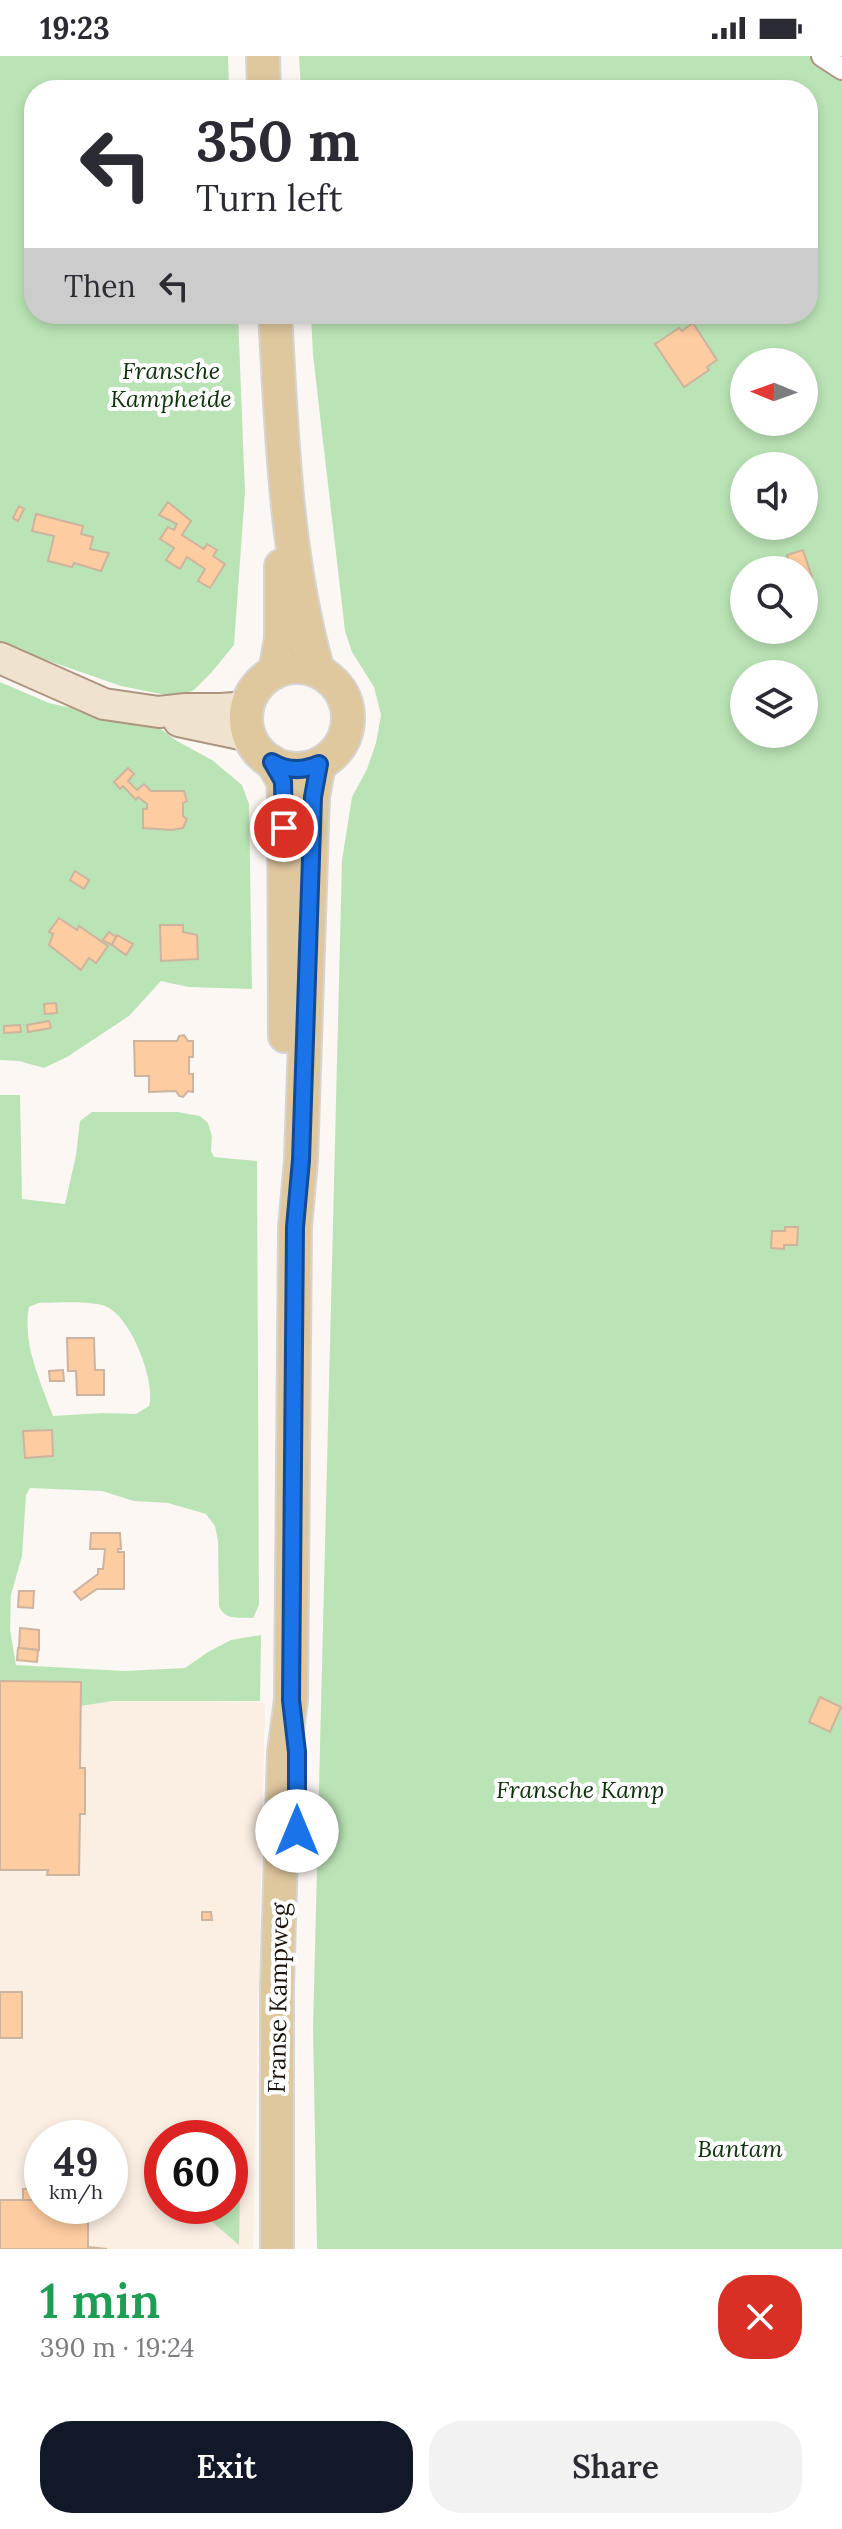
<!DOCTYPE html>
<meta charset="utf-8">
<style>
:root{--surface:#fff;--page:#f2f2f3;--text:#2b2b33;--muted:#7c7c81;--accent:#111827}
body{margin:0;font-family:Lora,serif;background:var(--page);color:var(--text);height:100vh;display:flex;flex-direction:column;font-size:30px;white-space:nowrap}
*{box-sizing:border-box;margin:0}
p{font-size:26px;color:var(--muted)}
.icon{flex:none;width:44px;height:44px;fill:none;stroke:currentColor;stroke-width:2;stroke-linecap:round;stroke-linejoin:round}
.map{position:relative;height:2193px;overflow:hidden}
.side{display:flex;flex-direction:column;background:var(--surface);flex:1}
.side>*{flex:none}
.guide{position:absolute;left:24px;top:24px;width:794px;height:244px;border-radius:32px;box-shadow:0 4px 12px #0003;background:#fff;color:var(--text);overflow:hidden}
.needle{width:52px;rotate:271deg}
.tools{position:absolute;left:730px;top:292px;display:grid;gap:16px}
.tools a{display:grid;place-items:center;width:88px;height:88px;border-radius:50%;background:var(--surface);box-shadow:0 4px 12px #0003;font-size:40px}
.speed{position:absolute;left:24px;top:2064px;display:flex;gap:16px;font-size:40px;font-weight:700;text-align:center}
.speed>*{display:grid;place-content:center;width:104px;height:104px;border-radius:50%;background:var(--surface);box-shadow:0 4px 12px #0003;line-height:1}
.speed small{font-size:20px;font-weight:400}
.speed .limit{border:12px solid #d22;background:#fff;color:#111}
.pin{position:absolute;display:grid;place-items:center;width:68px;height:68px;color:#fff;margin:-34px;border:4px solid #fff;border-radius:50%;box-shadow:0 2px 8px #0007}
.me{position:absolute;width:88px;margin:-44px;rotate:0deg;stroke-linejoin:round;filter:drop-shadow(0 0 6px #0008)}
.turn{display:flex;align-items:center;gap:28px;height:168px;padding:0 40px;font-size:36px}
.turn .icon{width:104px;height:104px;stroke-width:2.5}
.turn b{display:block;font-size:56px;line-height:68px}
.then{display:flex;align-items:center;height:76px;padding:0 40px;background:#0003;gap:16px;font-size:30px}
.round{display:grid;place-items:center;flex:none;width:84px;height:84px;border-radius:32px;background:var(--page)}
.summary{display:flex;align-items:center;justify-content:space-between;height:136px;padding:0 40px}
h1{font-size:48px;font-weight:600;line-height:60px;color:#1e9e55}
.cta{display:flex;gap:16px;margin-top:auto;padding:16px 40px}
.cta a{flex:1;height:92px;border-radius:32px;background:var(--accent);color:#fff;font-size:32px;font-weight:600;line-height:92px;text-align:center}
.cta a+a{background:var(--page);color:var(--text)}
.status{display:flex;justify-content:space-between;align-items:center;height:56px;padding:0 40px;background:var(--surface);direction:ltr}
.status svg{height:22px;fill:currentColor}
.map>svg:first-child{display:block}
.built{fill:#fbeee3;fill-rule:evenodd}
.green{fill:#bbe4b6;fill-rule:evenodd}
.building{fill:#fdcca0;stroke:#cdb49e;stroke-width:2}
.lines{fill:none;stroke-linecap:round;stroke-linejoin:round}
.minor-casing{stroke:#ac947e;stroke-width:24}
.secondary-casing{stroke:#ac947e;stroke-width:34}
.primary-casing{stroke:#d6d5d3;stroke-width:36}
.minor{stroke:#fff;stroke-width:20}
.secondary{stroke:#efe3cf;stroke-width:30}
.primary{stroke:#dfc79e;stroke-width:32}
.route-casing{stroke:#114b97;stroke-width:20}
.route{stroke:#1a73e8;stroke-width:14}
.labels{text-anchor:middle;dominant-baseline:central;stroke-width:8;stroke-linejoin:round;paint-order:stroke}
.park-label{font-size:24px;font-style:italic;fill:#0e330b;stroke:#fff}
.street-label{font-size:24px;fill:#1c130b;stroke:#fff}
</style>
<div class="status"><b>19:23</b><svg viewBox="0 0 49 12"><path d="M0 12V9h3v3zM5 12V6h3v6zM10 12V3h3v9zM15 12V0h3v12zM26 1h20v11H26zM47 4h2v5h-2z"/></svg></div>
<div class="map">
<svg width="842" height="2193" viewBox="0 0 842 2193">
<rect width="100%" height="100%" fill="#fdf7f3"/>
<path class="built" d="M0,1637L265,1647L253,2193H0ZM42,2082H110V2150H42ZM162,2082H230V2150H162Z"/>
<g class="green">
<path d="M0,0H228L229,34H34V258H238L245,436L234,589L211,617L194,634L183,639L161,638L121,630L0,588Z"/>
<path d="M299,0H842V2193H317L313,1972L342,804L352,741L367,713L376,687L381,659L374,631L352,596L345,575L313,299L311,258H808V34H301ZM744,306H804V366H744ZM744,410H804V470H744ZM744,514H804V574H744ZM744,618H804V678H744Z"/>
<path d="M0,626L49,647L158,671L177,685L212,704L242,729L249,748L252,933L188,931L161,925L129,960L67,1001L44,1012L19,1005L0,1004Z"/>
<path d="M0,1039H20L22,1143L65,1148L76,1099L80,1065L92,1056H177L200,1060L208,1067L212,1080L211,1095L214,1101L257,1105L259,1549L253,1562C239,1561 225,1565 219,1550L218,1485L215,1470L206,1458L168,1447L134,1445L102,1435L30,1432L26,1439L22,1500L11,1539L10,1573L16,1609L125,1615L185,1612L208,1596L231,1584L261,1579L260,1645H113L80,1650V1626L0,1625ZM39,1247C57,1247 91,1244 107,1251C131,1262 156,1325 149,1350L136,1358L102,1357L53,1360C41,1327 22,1288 29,1251Z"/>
<path d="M230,2119L240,2129L239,2189L194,2150H230Z"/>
</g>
<g class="building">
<path d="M808,54H810L814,82L808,83Z"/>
<path d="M693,267L717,304L707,311L709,314L684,331L655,288L679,272L682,275Z"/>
<path d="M168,446L191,465L182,479L204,493L207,488L217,494L213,500L225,508L210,532L198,525L205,513L187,501L180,513L166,504L174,492L160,483L168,471L174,474L177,468L159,459Z"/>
<path d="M19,450L24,453L18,465L13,462Z"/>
<path d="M36,458L83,470L81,478L93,481L90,493L109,497L101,515L74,507L72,511L48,505L54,480L32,475Z"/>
<path d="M803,494L812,521L804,523V514H791L787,499Z"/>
<path d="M128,712L134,718L128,725L137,734L144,728L151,735H184L187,745L183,747V760L187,763L183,772L172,774L143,772V753H147V748L138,741L136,744L123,730L120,733L114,726Z"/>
<path d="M75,815L89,824L84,833L70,824Z"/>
<path d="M59,862L77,874L79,870L108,890L96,907L89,902L81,914L49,889L53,878L49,876Z"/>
<path d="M160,869H183V876L197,879L198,903L161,905Z"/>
<path d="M109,876L116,881L112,889L103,884Z"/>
<path d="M117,879L133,888L126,899L112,889Z"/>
<path d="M56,947L57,957L45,958L44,948Z"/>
<path d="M49,965L51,972L28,976L27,969Z"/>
<path d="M20,969L21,976L4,977V970Z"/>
<path d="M184,979L188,985H193V1001H189V1018H193V1036L188,1035L183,1041L179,1040L176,1035L149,1036V1020H135L134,985H177L179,980Z"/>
<path d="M785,1171H798L797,1189H784V1193L771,1192L772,1175H785Z"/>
<path d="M67,1282H94L95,1314H104V1339H77L76,1315H68Z"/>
<path d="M63,1314L64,1325H50L49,1315Z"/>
<path d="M52,1374L53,1400L25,1402L23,1375Z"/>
<path d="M91,1477H120L121,1493H118V1496H124V1533H97L81,1544L74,1536L98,1518V1513H103L105,1493H90Z"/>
<path d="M19,1535H34L33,1552L18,1551Z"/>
<path d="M20,1572L39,1574V1594L19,1592Z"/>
<path d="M18,1592L38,1594L37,1606L17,1604Z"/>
<path d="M0,1625L81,1626L80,1712H85V1758H80L79,1819H47L48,1814H0Z"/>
<path d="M820,1641L841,1651L830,1676L809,1666Z"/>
<path d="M202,1856H211L212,1864H202Z"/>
<rect x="0" y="1936" width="22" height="46"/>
<rect x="23" y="2133" width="12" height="11"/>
<path d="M0,2144H42V2150H88V2191L107,2193H0Z"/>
</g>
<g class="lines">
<defs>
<path id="minor" d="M822,0L842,13"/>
<g id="secondary">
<path d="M0,602L104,648L159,656L186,653H221L248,651"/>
<path d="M179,665L250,680"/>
</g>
<g id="primary">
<path d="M263,0L264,34"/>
<path d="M275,258C282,378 285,499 318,615"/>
<circle cx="297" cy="662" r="51"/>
<path d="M275,616L281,583V510"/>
<path d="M272,706L283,725L284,741L285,980"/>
<path d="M277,2193V1932L284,1696L291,1644L295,1171L301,1104L313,741L319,708"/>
</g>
</defs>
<use href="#minor" class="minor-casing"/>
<use href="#secondary" class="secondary-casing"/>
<use href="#primary" class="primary-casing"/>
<use href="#minor" class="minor"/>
<use href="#secondary" class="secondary"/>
<use href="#primary" class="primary"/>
</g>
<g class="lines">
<defs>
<path id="route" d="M284,772L283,725L272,706C287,715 303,715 319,708L313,741L301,1104L295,1171L291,1644L297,1696V1775"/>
</defs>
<use href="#route" class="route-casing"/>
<use href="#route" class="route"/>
</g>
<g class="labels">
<g class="park-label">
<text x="171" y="314">Fransche<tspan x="171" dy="28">Kampheide</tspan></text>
<text x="580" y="1733">Fransche Kamp</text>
<text x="740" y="2092">Bantam</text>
</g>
<g class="street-label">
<text transform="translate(278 1942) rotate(-89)">Franse Kampweg</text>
</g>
</g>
</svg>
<div class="tools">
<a><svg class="needle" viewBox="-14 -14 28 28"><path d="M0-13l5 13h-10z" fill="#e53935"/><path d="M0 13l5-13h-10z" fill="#7c7c81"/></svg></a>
<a><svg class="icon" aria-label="sound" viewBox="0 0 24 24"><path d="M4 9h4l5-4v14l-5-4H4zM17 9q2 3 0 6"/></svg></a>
<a><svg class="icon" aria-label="search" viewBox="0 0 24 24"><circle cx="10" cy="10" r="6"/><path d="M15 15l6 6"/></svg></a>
<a><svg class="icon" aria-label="layers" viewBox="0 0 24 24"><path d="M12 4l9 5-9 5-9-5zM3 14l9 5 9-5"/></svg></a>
</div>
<div class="speed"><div>49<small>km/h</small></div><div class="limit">60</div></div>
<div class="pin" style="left:284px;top:772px;background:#d93025"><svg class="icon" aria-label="arrive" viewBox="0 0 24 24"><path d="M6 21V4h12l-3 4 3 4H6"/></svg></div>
<svg class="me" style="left:297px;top:1775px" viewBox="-20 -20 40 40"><circle r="19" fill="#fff"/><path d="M0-13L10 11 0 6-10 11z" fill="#1a73e8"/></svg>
<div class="guide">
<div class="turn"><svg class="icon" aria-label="left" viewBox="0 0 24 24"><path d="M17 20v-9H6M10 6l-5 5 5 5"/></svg><div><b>350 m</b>Turn left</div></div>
<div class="then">Then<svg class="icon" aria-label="left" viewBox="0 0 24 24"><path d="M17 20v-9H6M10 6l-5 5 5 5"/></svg></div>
</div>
</div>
<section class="side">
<div class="summary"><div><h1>1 min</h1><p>390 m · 19:24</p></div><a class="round" style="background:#d93025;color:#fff"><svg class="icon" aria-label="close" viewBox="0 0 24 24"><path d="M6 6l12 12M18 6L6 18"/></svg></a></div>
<div class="cta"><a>Exit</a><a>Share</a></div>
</section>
